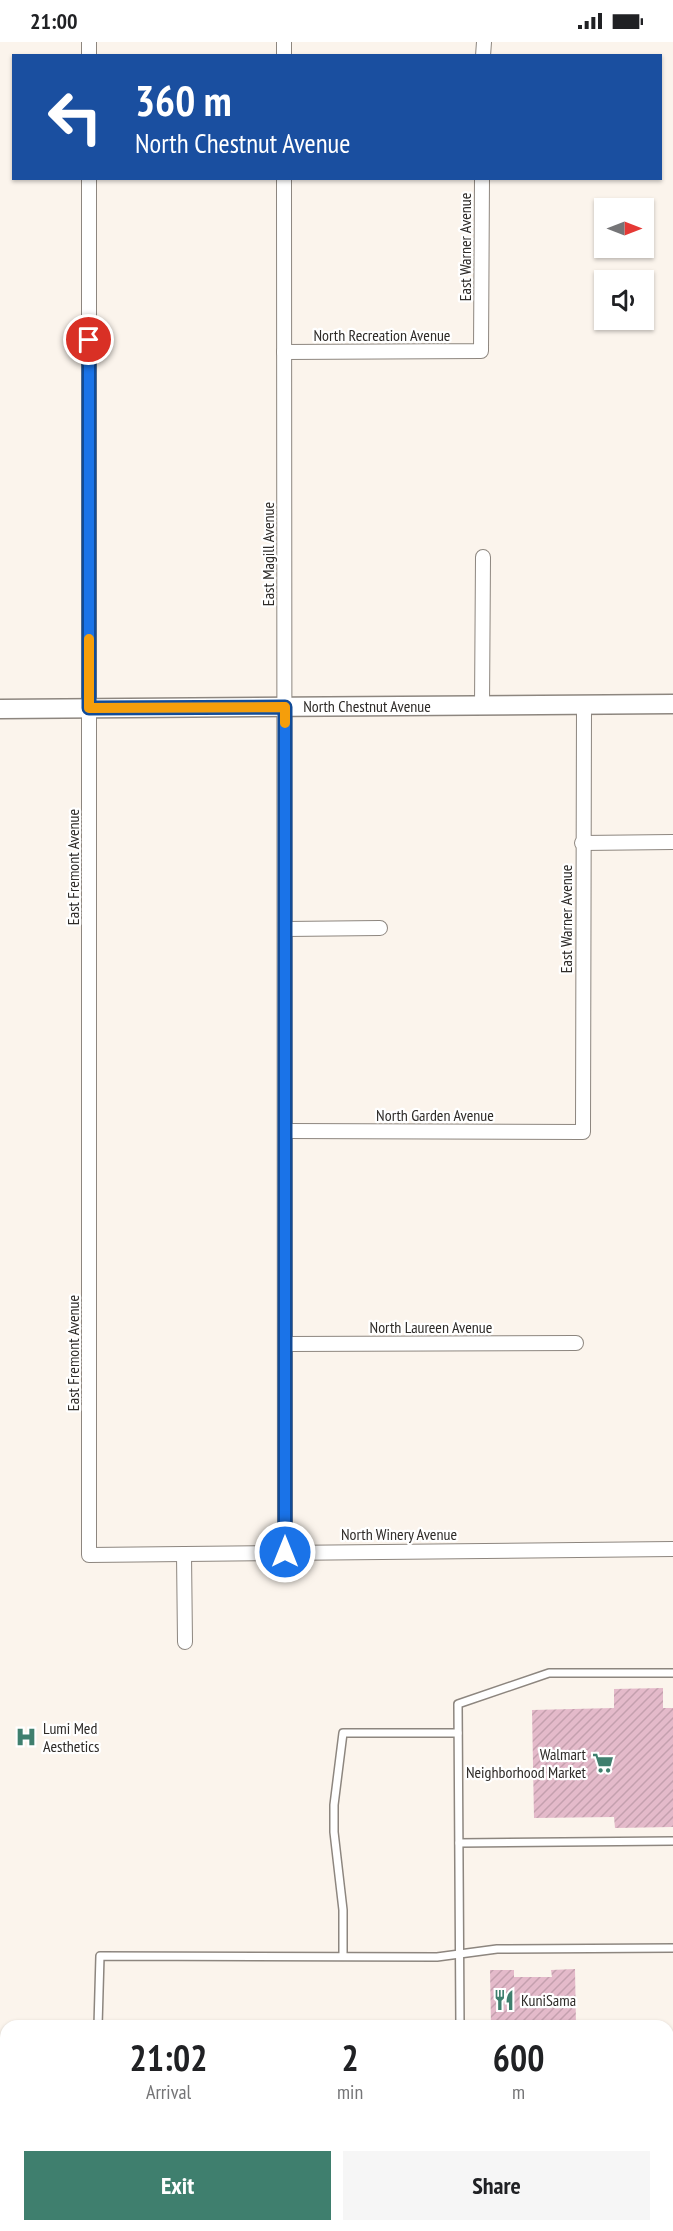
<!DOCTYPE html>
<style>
:root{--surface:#fff;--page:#f6f6f6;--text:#202124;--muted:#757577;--accent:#3f7f6e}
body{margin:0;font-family:"PT Sans Narrow",sans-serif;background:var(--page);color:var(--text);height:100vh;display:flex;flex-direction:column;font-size:22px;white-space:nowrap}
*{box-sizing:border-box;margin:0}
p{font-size:20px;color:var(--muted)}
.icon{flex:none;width:33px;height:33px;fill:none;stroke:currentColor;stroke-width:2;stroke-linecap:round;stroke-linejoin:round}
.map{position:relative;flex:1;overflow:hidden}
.drawer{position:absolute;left:0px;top:1978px;width:674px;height:212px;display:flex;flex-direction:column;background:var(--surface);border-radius:18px 18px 0 0;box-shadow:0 2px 4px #0004}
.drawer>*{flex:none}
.top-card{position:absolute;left:12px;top:12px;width:650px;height:126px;border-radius:0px;box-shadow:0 2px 4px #0004;background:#1a4fa0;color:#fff;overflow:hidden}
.needle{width:39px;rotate:90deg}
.fabs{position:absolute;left:594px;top:156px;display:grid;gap:12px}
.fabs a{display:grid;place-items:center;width:60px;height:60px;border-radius:0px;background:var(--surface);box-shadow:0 2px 4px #0004;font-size:30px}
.pin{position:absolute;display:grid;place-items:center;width:51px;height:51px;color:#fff;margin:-26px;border:3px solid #fff;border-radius:50%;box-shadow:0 2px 6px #0007}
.me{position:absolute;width:66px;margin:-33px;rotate:0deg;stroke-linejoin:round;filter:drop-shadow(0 0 4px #0008)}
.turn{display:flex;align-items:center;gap:21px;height:126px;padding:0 24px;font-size:27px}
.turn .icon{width:78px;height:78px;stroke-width:2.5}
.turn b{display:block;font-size:42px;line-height:51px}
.eta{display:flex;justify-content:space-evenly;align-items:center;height:102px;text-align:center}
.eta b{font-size:36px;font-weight:700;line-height:42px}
.primary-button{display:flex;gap:12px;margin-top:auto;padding:12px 24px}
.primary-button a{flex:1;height:69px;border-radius:0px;background:var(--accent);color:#fff;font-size:24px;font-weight:700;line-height:69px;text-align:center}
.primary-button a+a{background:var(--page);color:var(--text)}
.status{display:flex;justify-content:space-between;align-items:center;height:42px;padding:0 30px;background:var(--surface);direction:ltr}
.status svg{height:16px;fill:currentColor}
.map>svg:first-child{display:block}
.building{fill:url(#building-hatch)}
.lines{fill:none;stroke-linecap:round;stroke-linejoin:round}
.service-casing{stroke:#8d867f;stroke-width:10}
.minor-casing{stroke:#8d867f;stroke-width:16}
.tertiary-casing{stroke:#8d867f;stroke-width:21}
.secondary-casing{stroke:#8d867f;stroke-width:22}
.service{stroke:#fff;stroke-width:7}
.minor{stroke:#fff;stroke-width:14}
.tertiary{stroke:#fff;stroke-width:18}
.secondary{stroke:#fff;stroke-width:20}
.route-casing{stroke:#114b97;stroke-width:15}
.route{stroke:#1a73e8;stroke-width:10}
.slow{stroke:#f59e0b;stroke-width:10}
.labels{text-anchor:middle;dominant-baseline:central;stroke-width:4.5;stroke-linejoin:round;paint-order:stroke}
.street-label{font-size:16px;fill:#2e2b28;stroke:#fff}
.poi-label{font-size:16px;fill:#2e2b28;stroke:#fff;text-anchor:start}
</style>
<div class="status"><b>21:00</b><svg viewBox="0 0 49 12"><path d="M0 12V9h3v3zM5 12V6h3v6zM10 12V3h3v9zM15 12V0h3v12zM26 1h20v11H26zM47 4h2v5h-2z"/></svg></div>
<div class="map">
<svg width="673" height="2189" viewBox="0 0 673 2189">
<defs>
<pattern id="building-hatch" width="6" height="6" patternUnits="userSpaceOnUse" patternTransform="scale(1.5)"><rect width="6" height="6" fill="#e4baca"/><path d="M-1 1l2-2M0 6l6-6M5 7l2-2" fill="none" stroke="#c4a0ae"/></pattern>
</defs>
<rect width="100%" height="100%" fill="#fbf4ec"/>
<g class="building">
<path d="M663,1646V1666H673V1785L615,1786L614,1775L534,1776L532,1668L614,1666V1647Z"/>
<path d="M575,1927L576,1983H491L490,1928H514V1935H552L551,1928Z"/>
</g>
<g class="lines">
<defs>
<g id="service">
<path d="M459,1801L673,1799"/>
<path d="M343,1914V1868L334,1790V1763L343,1691H458"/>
<path d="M98,1984L100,1914L437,1915L497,1907L673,1906"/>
<path d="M460,1984L458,1662L549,1631H673"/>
<path d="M670,2053L673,2122"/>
</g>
<g id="minor">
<path d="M89,0V14"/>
<path d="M284,14V0"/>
<path d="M483,14L484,0"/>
<path d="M89,136V1513L673,1507"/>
<path d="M284,136L285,1510"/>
<path d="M284,310L481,309L482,136"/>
<path d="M482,664L483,515"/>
<path d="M582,801L673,800"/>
<path d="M286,887L380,886"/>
<path d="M287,1089L583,1090L584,663"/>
<path d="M286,1302L576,1301"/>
<path d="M184,1512L185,1600"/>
<path d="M0,2096L6,2097"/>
<path d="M88,2184V2189"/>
</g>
<g id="tertiary">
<path d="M0,667L673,662"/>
<path d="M461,2184V2189"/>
</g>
<g id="secondary">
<path d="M668,2014H673"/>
<path d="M0,2030L6,2029"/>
<path d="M0,2043H6"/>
<path d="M668,2052H673"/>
<path d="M0,2059H6"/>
</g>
</defs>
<use href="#service" class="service-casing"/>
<use href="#minor" class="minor-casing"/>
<use href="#tertiary" class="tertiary-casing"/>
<use href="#secondary" class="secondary-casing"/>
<use href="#service" class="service"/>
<use href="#minor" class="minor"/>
<use href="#tertiary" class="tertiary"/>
<use href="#secondary" class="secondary"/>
</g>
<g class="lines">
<defs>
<path id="route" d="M89,298V666L285,665V1510"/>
</defs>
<use href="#route" class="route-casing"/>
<use href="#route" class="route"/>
<path class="slow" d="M89,597V666L285,665V681"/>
</g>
<defs>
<symbol id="hospital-bare" viewBox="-9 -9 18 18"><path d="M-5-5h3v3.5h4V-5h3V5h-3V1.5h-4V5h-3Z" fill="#3f7f6e" stroke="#fff" stroke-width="2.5" paint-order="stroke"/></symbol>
<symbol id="supermarket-bare" viewBox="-9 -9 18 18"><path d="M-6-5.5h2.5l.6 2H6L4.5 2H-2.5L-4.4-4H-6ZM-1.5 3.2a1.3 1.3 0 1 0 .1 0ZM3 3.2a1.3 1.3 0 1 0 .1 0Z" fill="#3f7f6e" stroke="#fff" stroke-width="2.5" paint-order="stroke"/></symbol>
<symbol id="restaurant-bare" viewBox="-9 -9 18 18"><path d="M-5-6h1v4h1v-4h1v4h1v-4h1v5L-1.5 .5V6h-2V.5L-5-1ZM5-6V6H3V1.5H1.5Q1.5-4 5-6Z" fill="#3f7f6e" stroke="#fff" stroke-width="2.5" paint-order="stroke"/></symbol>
</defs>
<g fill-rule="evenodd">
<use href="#hospital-bare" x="11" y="1680" width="30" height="30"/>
<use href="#supermarket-bare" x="588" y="1706" width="30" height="30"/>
<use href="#restaurant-bare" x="489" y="1943" width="30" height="30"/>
</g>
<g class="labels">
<g class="street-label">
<text transform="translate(465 205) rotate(-90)">East Warner Avenue</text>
<text x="382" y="293">North Recreation Avenue</text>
<text transform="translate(268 512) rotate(-90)">East Magill Avenue</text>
<text x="367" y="664">North Chestnut Avenue</text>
<text transform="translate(73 825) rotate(-90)">East Fremont Avenue</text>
<text transform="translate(566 877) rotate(-90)">East Warner Avenue</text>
<text x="435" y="1073">North Garden Avenue</text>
<text x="431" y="1285">North Laureen Avenue</text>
<text transform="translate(73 1311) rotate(-90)">East Fremont Avenue</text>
<text x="399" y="1492">North Winery Avenue</text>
</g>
<g class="poi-label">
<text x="43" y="1686">Lumi Med<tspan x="43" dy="18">Aesthetics</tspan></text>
<text x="586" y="1712" text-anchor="end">Walmart<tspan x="586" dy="18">Neighborhood Market</tspan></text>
<text x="521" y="1958">KuniSama</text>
</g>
</g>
</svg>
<div class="fabs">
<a><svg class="needle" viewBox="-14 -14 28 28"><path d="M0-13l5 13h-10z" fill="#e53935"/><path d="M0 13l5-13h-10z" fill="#757577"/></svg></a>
<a><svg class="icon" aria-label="sound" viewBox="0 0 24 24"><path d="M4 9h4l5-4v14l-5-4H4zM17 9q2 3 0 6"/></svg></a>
</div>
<div class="pin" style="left:89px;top:298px;background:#d93025"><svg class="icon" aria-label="arrive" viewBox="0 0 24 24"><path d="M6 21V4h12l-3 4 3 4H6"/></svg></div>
<svg class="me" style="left:285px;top:1510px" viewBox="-20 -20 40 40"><circle r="17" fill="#1a73e8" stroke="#fff" stroke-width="3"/><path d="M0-11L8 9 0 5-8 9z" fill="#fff"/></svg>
<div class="top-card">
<div class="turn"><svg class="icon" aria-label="left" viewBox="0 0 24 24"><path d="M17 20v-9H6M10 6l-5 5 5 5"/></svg><div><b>360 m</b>North Chestnut Avenue</div></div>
</div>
<section class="drawer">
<div class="eta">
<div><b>21:02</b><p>Arrival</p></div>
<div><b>2</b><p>min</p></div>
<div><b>600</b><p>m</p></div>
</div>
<div class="primary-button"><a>Exit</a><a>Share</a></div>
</section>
</div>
